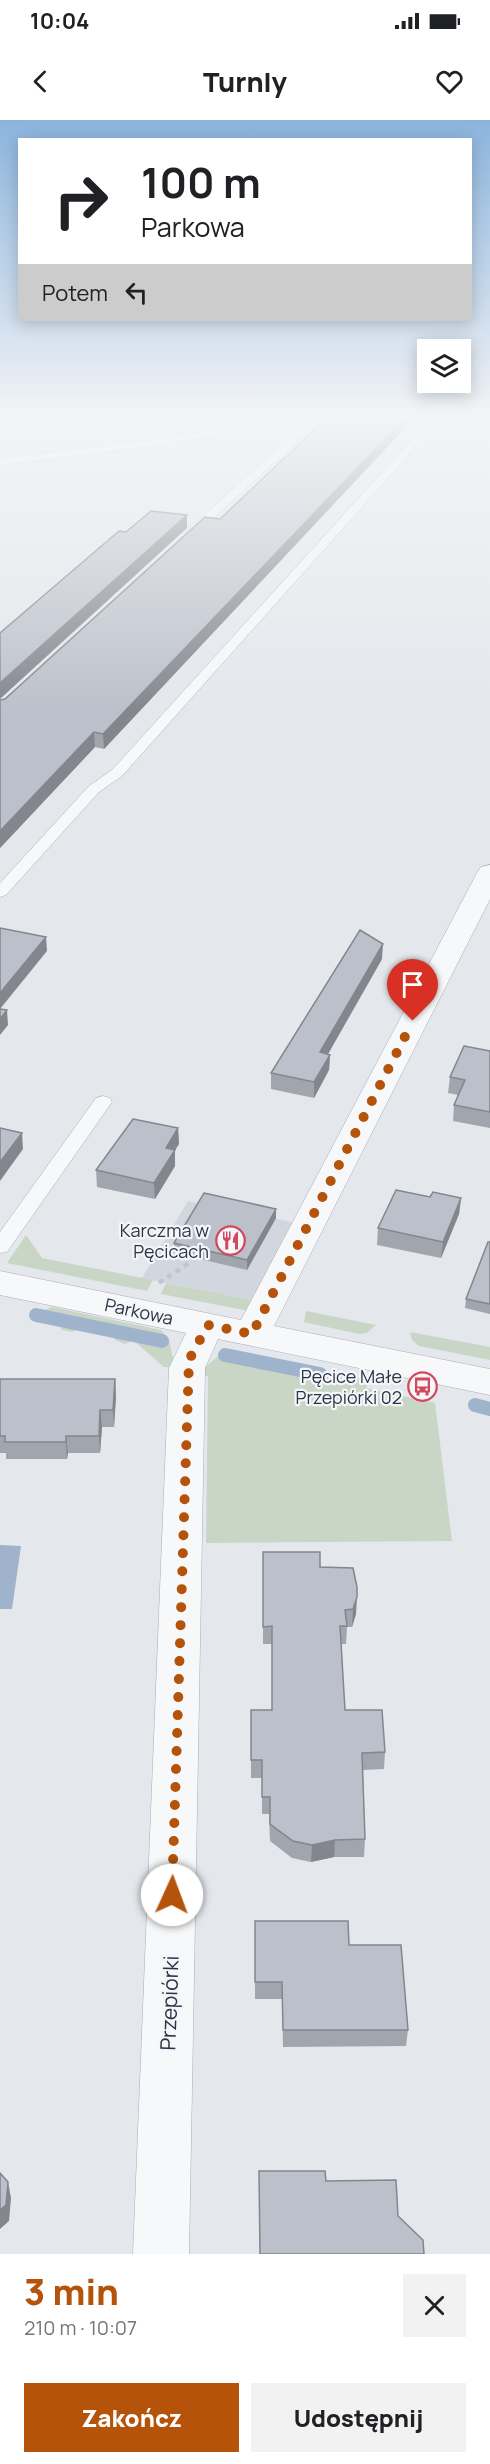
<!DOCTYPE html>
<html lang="pl">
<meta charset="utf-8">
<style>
:root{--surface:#fff;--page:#f2f2f2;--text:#202124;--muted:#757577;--accent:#b45309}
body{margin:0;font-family:Manrope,sans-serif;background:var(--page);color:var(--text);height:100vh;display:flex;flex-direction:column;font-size:22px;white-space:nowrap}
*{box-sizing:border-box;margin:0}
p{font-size:20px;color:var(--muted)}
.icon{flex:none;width:33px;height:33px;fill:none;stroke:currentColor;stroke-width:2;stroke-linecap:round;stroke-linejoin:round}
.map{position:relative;height:2134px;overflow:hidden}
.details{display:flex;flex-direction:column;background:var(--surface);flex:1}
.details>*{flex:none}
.guide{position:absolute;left:18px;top:18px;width:454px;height:183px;border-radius:0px;box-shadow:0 3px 15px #0003;background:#fff;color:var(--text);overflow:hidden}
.buttons{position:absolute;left:417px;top:219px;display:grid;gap:12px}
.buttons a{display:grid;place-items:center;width:54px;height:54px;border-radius:0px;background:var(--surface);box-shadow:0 3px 15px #0003;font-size:30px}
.pin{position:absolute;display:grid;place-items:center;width:51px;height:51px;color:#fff;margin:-62px -26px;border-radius:50% 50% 50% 0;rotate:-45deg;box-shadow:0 0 6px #0007}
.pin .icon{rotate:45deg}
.me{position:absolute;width:66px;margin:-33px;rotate:2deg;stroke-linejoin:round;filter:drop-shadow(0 0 4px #0008)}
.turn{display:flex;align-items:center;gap:21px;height:126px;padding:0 24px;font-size:27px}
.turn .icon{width:78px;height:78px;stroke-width:2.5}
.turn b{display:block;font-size:42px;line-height:51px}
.then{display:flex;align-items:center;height:57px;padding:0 24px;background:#0003;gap:12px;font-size:22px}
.round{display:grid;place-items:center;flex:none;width:63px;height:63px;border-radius:0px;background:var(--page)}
.headline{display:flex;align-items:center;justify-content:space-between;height:102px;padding:0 24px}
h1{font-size:36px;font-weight:800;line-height:45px;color:var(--accent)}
.button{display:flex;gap:12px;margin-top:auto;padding:12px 24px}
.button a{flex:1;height:69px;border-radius:0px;background:var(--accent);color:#fff;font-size:24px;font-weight:800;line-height:69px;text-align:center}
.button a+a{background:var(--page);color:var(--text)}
.status{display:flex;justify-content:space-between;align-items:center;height:42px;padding:0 30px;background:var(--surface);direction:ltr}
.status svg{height:16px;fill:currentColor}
header{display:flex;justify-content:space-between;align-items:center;height:78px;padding:0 24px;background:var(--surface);font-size:27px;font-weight:800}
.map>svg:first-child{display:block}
.built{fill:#d2d6de}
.green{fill:#c9d6c5}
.water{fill:#9fb4cc}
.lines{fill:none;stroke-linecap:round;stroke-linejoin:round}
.stream{stroke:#9fb4cc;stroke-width:14}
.lane-casing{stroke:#a9aeb7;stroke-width:1}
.street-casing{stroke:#a9aeb7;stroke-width:1}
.path-far1{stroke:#c2c5cb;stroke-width:2;stroke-dasharray:2 2;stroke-linecap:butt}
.path{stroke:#c2c5cb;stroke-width:4.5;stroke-dasharray:5 5;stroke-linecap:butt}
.lane{fill:#f7f8fa;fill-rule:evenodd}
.street{fill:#f7f8fa;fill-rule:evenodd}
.wall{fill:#a1a5ae}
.shaded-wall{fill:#83868d}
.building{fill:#bbc0ca;stroke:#83868d;stroke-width:1.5}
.route{stroke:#b45309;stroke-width:10;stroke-dasharray:0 18}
.labels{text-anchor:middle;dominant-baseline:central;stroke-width:4.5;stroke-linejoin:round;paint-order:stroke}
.poi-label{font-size:18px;fill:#2b3445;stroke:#f4f6f9;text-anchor:end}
.street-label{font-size:18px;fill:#2b3445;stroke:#f4f6f9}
.near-street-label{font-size:21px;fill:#2b3445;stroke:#f4f6f9}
</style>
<div class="status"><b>10:04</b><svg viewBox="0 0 49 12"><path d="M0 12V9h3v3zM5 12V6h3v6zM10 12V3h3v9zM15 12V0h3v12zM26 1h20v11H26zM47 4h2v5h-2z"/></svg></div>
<header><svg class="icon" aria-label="back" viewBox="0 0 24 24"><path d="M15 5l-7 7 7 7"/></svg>Turnly<svg class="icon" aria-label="heart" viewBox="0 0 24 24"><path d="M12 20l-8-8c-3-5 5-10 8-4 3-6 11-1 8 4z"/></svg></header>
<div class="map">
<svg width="490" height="2134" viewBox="0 0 490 2134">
<rect width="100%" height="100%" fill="#e4e7ec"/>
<path class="built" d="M188,1081L297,1103L257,1181L142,1158Z"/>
<g class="green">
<path d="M248,294H312L230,310Z"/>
<path d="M26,1115L42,1138L153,1160L147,1171L7,1143Z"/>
<path d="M166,1163L257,1181L249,1191L161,1174Z"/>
<path d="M52,1187L161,1210L169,1220L175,1247H164L133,1220L125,1224L115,1220L113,1216L78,1209L73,1212L62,1210L60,1205L32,1200L36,1194Z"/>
<path d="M306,1191L376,1205L367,1213L359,1214L304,1202Z"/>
<path d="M410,1212L490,1227V1240L419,1226L412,1220Z"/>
<path d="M224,1231L369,1260L366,1268L435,1283L452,1421L206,1423L208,1256L202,1255L203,1249Z"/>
</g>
<path class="water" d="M0,1425L21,1426L12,1489H0Z"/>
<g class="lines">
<g class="stream">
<path d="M36,1195L162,1221"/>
<path d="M225,1235L320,1254"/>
<path d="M475,1285L490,1289"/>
</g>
<defs>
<g id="lane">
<path d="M307,294L326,295L194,416H186V412L308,300L152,326L0,345V339L152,320Z"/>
<path d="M435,294H445L122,656L99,672L6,775L0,777V763L89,666L112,650Z"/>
<path d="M103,976L110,978L112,982L7,1132L0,1133V1112L96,978Z"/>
</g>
<path id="street" d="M490,745V779L274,1206L490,1249V1275L218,1219L205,1248L189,2134H133L169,1248L186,1213L0,1175V1151L241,1200L477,753L481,747Z"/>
</defs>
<use href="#lane" class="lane-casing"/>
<use href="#street" class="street-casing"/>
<path class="path-far1" d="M480,294L490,297"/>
<path class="path" d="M159,1163L189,1143L193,1137"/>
<use href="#lane" class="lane"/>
<use href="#street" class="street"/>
</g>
<g class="wall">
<path d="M406,297L405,308L104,629L95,627L0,728V580L5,579L220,399Z"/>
<path d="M382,839L328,934L330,935L329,950L314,978L271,969V953Z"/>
<path d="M490,931V1008L453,1001L454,985L458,975L448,973L450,957Z"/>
<path d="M178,1008L179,1024L175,1030V1046L155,1079L97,1067L96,1050Z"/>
<path d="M430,1077L461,1078L459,1094L441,1138L377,1125L378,1108Z"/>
<path d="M276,1098L247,1150L174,1133V1123Z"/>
<path d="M490,1122V1194L465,1188L466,1179Z"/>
<path d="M0,1259H115L116,1276L114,1307H102L100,1333H68L67,1339H6V1333H0Z"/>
<path d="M263,1432L320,1447L353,1448L356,1494L352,1507H347L346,1524H341L345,1590L385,1632L384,1649L363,1650L365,1719L364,1737H334L311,1742L292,1738L270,1721L269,1694H262V1658H251V1590H272V1524H263Z"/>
<path d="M255,1801L349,1825L408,1910L406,1926L283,1927L282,1879H255Z"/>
</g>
<g class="shaded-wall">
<path d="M406,297L405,308L104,629L103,614Z"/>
<path d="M187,395V408L0,579V563Z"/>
<path d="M94,612L95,627L0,728V711Z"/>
<path d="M46,817L47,831L0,889V873Z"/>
<path d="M383,824L382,839L320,948V932Z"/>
<path d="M7,890L8,905L0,915V899Z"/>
<path d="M330,935L329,950L314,978V962Z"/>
<path d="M178,1008L179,1024L175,1030V1046L155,1079L154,1063L166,1028Z"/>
<path d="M22,1013L23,1029L0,1061V1042Z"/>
<path d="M461,1078L459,1094L441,1138L443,1122Z"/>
<path d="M276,1089V1098L247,1150V1140Z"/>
<path d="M115,1259L116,1276L114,1307L113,1290Z"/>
<path d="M100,1290L102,1307L100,1333L99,1316Z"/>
<path d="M66,1316L68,1333L67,1339L66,1322Z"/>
<path d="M357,1477L356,1494L352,1507L353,1489Z"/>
<path d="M335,1720L334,1737L311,1742L312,1725Z"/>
<path d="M8,2062L11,2078L9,2101L0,2109V2090Z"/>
</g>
<g class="building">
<path d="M331,294H382L406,297L103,614L94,612L0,711V580L5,579L205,397L220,399Z"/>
<path d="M151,391L187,395L0,563V513L119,411L126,412Z"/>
<path d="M0,808L46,817L0,873Z"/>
<path d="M360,810L383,824L320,932L330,935L314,962L271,953Z"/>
<path d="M0,889L7,890L0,899Z"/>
<path d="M464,926L490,931V992L454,985L465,960L450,957Z"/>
<path d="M133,999L178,1008L166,1028L175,1030L154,1063L96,1050Z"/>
<path d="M0,1008L22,1013L0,1042Z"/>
<path d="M396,1070L430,1077L433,1072L461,1078L443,1122L378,1108Z"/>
<path d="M204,1073L276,1089L247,1140L174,1123Z"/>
<path d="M488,1122H490V1184L466,1179Z"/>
<path d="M0,1259H115L113,1290H100L99,1316H66V1322H5V1316H0Z"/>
<path d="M263,1432H320V1447L353,1448L357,1467V1477L353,1489L345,1490L347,1506H340L345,1590H382L385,1632L362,1633L365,1719L335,1720L312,1725L293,1721L270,1704V1677H262V1640H251V1590H272V1506L263,1507Z"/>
<path d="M255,1801H348L349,1825H401L408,1910H283L282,1862H255Z"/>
<path d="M259,2051H325L326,2061L396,2060L398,2096L423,2120L424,2134H260Z"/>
<path d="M0,2053L8,2062L6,2085L0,2090Z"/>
</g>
<linearGradient id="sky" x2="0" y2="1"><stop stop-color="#8bb4dd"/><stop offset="0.5" stop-color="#f3f4f6"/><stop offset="1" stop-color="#f3f4f6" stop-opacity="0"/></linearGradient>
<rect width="490" height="593" fill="url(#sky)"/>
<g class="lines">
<path class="route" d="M172,1775L189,1240L208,1205L252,1214L413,901"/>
</g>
<defs>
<symbol id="restaurant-ring" viewBox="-11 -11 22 22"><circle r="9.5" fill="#f4f6f9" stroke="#d1495b" stroke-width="1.5"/><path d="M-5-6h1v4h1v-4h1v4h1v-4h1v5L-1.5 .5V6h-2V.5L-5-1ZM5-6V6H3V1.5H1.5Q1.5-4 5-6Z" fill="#d1495b"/></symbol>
<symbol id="bus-ring" viewBox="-11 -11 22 22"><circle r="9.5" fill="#f4f6f9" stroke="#d1495b" stroke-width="1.5"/><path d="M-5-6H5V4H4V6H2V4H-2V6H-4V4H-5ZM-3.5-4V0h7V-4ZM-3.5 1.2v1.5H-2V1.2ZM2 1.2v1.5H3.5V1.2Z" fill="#d1495b"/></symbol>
</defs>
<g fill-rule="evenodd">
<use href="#restaurant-ring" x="214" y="1104" width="33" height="33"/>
<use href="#bus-ring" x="406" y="1250" width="33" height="33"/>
</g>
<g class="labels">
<g class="poi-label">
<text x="209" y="1110">Karczma w<tspan x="209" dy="21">Pęcicach</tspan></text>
<text x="402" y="1256">Pęcice Małe<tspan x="402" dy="21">Przepiórki 02</tspan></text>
</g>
<g class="street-label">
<text transform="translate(139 1191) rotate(12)">Parkowa</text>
</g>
<g class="near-street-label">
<text transform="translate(169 1883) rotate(-88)">Przepiórki</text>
</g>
</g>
</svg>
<div class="buttons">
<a><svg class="icon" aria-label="layers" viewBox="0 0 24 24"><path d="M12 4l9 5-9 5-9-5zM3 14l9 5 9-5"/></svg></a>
</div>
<div class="pin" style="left:413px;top:901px;background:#d93025"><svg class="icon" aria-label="arrive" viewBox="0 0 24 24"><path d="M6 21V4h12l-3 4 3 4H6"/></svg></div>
<svg class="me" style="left:172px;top:1775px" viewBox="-20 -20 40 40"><circle r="19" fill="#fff"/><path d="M0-13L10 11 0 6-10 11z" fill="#b45309"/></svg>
<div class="guide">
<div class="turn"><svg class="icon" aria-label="right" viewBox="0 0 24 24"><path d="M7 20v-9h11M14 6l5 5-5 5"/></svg><div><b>100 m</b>Parkowa</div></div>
<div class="then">Potem<svg class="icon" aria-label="left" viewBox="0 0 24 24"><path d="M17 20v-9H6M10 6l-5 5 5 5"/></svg></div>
</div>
</div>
<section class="details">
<div class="headline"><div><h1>3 min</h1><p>210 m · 10:07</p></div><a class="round"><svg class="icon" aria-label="close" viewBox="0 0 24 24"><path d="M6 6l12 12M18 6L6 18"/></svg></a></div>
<div class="button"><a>Zakończ</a><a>Udostępnij</a></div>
</section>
